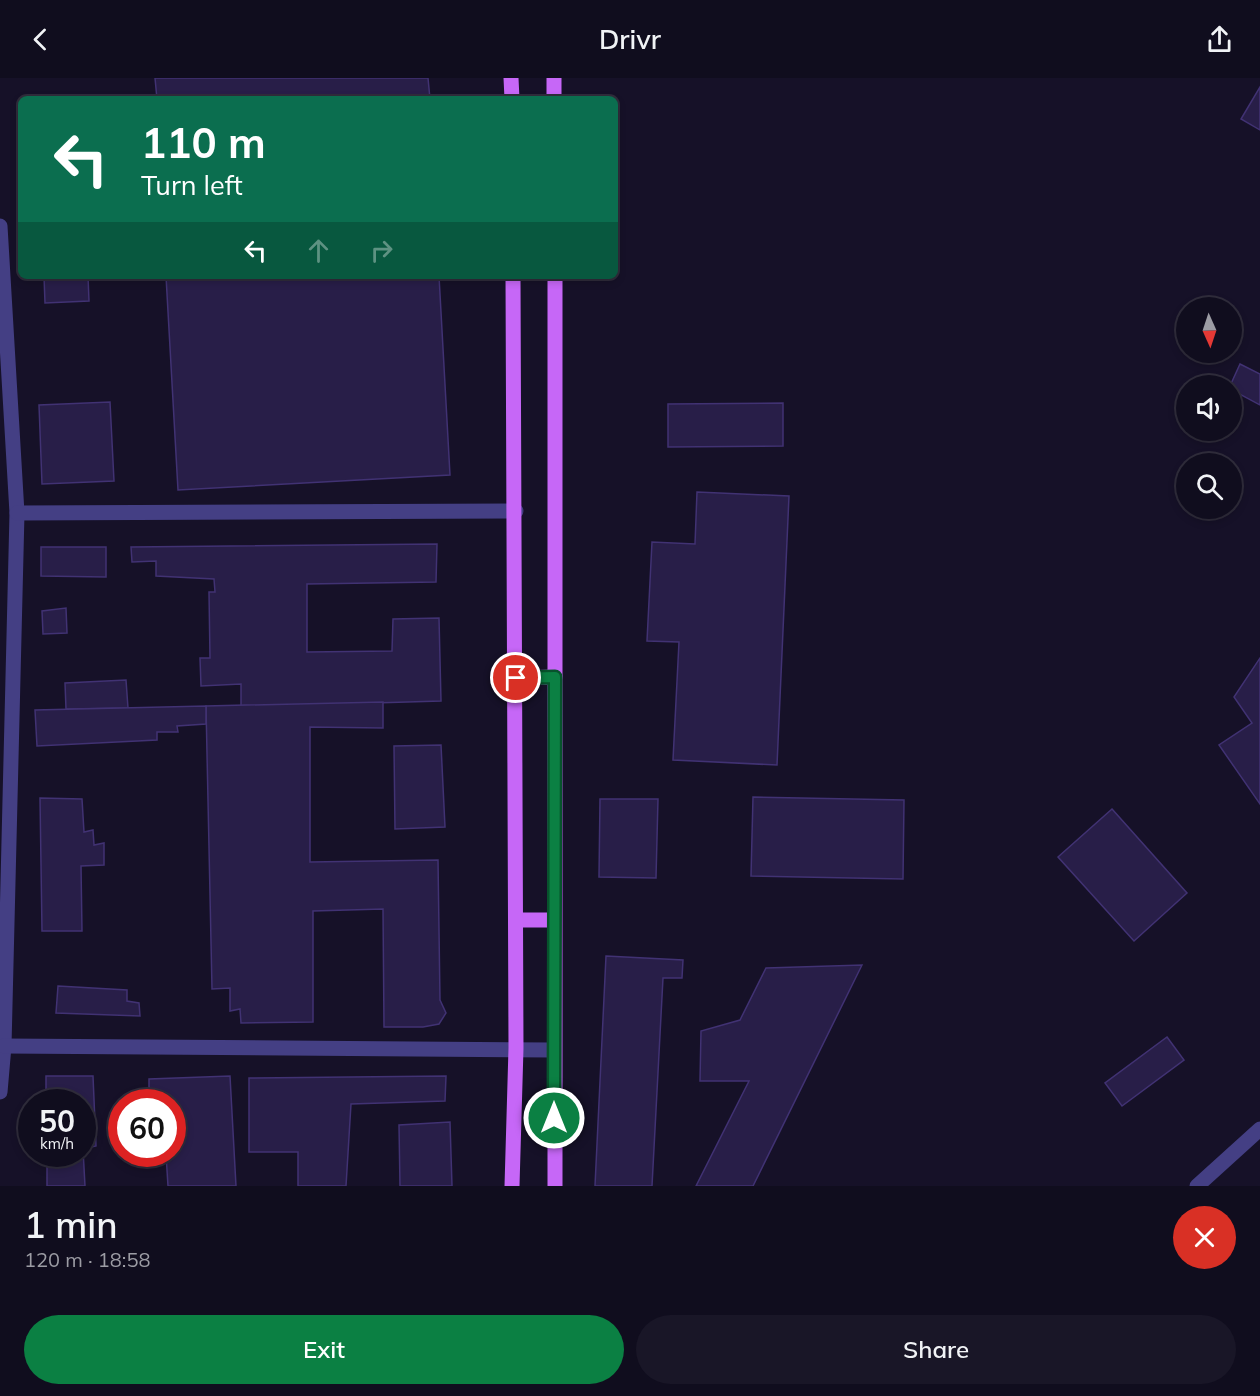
<!DOCTYPE html>
<meta charset="utf-8">
<style>
:root{--surface:#100d1e;--page:#191627;--text:#f1f3f6;--muted:#9c9ca4;--line:#302d3c;--accent:#0b8043}
body{margin:0;font-family:Mulish,sans-serif;background:var(--page);color:var(--text);height:100vh;display:flex;flex-direction:column;font-size:22px;white-space:nowrap}
*{box-sizing:border-box;margin:0}
p{font-size:20px;color:var(--muted)}
.icon{flex:none;width:33px;height:33px;fill:none;stroke:currentColor;stroke-width:2;stroke-linecap:round;stroke-linejoin:round}
.map{position:relative;height:1108px;overflow:hidden}
.details{display:flex;flex-direction:column;background:var(--surface);flex:1}
.details>*{flex:none}
.top-card{position:absolute;left:18px;top:18px;width:600px;height:183px;border-radius:9px;box-shadow:0 3px 9px #0003,0 0 0 2px var(--line);background:#0b6e4f;color:#fff;overflow:hidden}
.needle{width:39px;rotate:177deg}
.controls{position:absolute;left:1176px;top:219px;display:grid;gap:12px}
.controls a{display:grid;place-items:center;width:66px;height:66px;border-radius:50%;background:var(--surface);box-shadow:0 3px 9px #0003,0 0 0 2px var(--line);font-size:30px}
.speed{position:absolute;left:18px;top:1011px;display:flex;gap:12px;font-size:30px;font-weight:700;text-align:center}
.speed>*{display:grid;place-content:center;width:78px;height:78px;border-radius:50%;background:var(--surface);box-shadow:0 3px 9px #0003,0 0 0 2px var(--line);line-height:1}
.speed small{font-size:15px;font-weight:400}
.speed .limit{border:9px solid #d22;background:#fff;color:#111}
.pin{position:absolute;display:grid;place-items:center;width:51px;height:51px;color:#fff;margin:-26px;border:3px solid #fff;border-radius:50%;box-shadow:0 2px 6px #0007}
.me{position:absolute;width:66px;margin:-33px;rotate:0deg;stroke-linejoin:round;filter:drop-shadow(0 0 4px #0008)}
.turn{display:flex;align-items:center;gap:21px;height:126px;padding:0 24px;font-size:27px}
.turn .icon{width:78px;height:78px;stroke-width:2.5}
.turn b{display:block;font-size:42px;line-height:51px}
.lanes{display:flex;align-items:center;height:57px;padding:0 24px;background:#0003;justify-content:center;gap:30px;direction:ltr}
.lanes .off{opacity:.35}
.round{display:grid;place-items:center;flex:none;width:63px;height:63px;border-radius:32px;background:var(--page)}
.overview{display:flex;align-items:center;justify-content:space-between;height:102px;padding:0 24px}
h1{font-size:36px;font-weight:600;line-height:45px}
.button{display:flex;gap:12px;margin-top:auto;padding:12px 24px}
.button a{flex:1;height:69px;border-radius:36px;background:var(--accent);color:#fff;font-size:24px;font-weight:600;line-height:69px;text-align:center}
.button a+a{background:var(--page);color:var(--text)}
header{display:flex;justify-content:space-between;align-items:center;height:78px;padding:0 24px;background:var(--surface);font-size:27px;font-weight:600}
.map>svg:first-child{display:block}
.building{fill:#281e48;stroke:#413273;stroke-width:1.5}
.lines{fill:none;stroke-linecap:round;stroke-linejoin:round}
.minor{stroke:#443f84;stroke-width:15}
.tertiary{stroke:#443f84;stroke-width:15}
.primary{stroke:#c667f7;stroke-width:15}
.route-casing{stroke:#07532c;stroke-width:15}
.route{stroke:#0b8043;stroke-width:10}
</style>
<header><svg class="icon" aria-label="back" viewBox="0 0 24 24"><path d="M15 5l-7 7 7 7"/></svg>Drivr<svg class="icon" aria-label="share" viewBox="0 0 24 24"><path d="M12 15V3M7 8l5-5 5 5M5 13v7h14v-7"/></svg></header>
<div class="map">
<svg width="1260" height="1108" viewBox="0 0 1260 1108">
<rect width="100%" height="100%" fill="#161128"/>
<g class="building">
<path d="M155,0H428L430,21H157Z"/>
<path d="M1260,9V52L1241,41Z"/>
<path d="M44,198H88L89,223L45,225Z"/>
<path d="M166,198H439L450,397L178,412Z"/>
<path d="M1240,286L1260,296V327L1232,312L1230,308Z"/>
<path d="M110,324L114,403L42,406L39,327Z"/>
<path d="M783,325V368L668,369V326Z"/>
<path d="M697,414L789,418L777,687L673,682L679,564L647,563L652,464L695,466Z"/>
<path d="M437,466L436,504L307,506V574L392,573L393,541L439,540L441,623L241,629V606L201,608L200,580H210L209,514H215L214,501L156,498V483L132,484L131,469Z"/>
<path d="M41,469H106V499L41,498Z"/>
<path d="M66,530L67,555L43,556L42,533Z"/>
<path d="M1260,580V726L1219,667L1252,645L1234,619Z"/>
<path d="M126,602L128,630L66,631L65,605Z"/>
<path d="M383,624V650L310,649V784L438,782L440,922L446,935L439,946L423,949H384L383,831L313,833V944L241,945L240,931L230,933V910L212,911L206,628Z"/>
<path d="M206,628V646L177,648L178,654H157V662L37,668L35,632Z"/>
<path d="M441,667L445,749L395,751L394,668Z"/>
<path d="M753,719L904,722L903,801L751,798Z"/>
<path d="M40,720L82,721L84,754L93,752L94,767L104,765V787L81,788L82,853H42Z"/>
<path d="M600,721H658L656,800L599,799Z"/>
<path d="M1112,731L1187,815L1134,863L1058,779Z"/>
<path d="M606,878L683,882L682,900H663L652,1108H595Z"/>
<path d="M862,887L753,1108H696L749,1003H700L701,953L740,942L766,890Z"/>
<path d="M58,908L127,912V923L139,925L140,938L56,935Z"/>
<path d="M1167,959L1184,982L1122,1028L1105,1005Z"/>
<path d="M46,998H93L96,1068L83,1071L85,1108H47V1076H82V1024H46Z"/>
<path d="M230,998L236,1108H168L166,1076H172V1024H149V1001Z"/>
<path d="M446,998L445,1023L351,1026L346,1108H298V1074H249V1000Z"/>
<path d="M450,1044L452,1108H400L399,1047Z"/>
</g>
<g class="lines">
<g class="minor">
<path d="M0,148L17,435L4,968L0,1014"/>
<path d="M17,435L516,433"/>
<path d="M4,968L554,972"/>
</g>
<path class="tertiary" d="M1197,1108L1260,1051"/>
<g class="primary">
<path d="M511,0L512,21"/>
<path d="M554,0V21"/>
<path d="M555,198V1108"/>
<path d="M516,600L555,599"/>
<path d="M516,842H554"/>
<path d="M512,1108L516,970L513,198"/>
</g>
</g>
<g class="lines">
<defs>
<path id="route" d="M516,600L555,599L554,1040"/>
</defs>
<use href="#route" class="route-casing"/>
<use href="#route" class="route"/>
</g>
</svg>
<div class="controls">
<a><svg class="needle" viewBox="-14 -14 28 28"><path d="M0-13l5 13h-10z" fill="#e53935"/><path d="M0 13l5-13h-10z" fill="#9c9ca4"/></svg></a>
<a><svg class="icon" aria-label="sound" viewBox="0 0 24 24"><path d="M4 9h4l5-4v14l-5-4H4zM17 9q2 3 0 6"/></svg></a>
<a><svg class="icon" aria-label="search" viewBox="0 0 24 24"><circle cx="10" cy="10" r="6"/><path d="M15 15l6 6"/></svg></a>
</div>
<div class="speed"><div>50<small>km/h</small></div><div class="limit">60</div></div>
<div class="pin" style="left:516px;top:600px;background:#d93025"><svg class="icon" aria-label="arrive" viewBox="0 0 24 24"><path d="M6 21V4h12l-3 4 3 4H6"/></svg></div>
<svg class="me" style="left:554px;top:1040px" viewBox="-20 -20 40 40"><circle r="17" fill="#0b8043" stroke="#fff" stroke-width="3"/><path d="M0-11L8 9 0 5-8 9z" fill="#fff"/></svg>
<div class="top-card">
<div class="turn"><svg class="icon" aria-label="left" viewBox="0 0 24 24"><path d="M17 20v-9H6M10 6l-5 5 5 5"/></svg><div><b>110 m</b>Turn left</div></div>
<div class="lanes"><svg class="icon" aria-label="left" viewBox="0 0 24 24"><path d="M17 20v-9H6M10 6l-5 5 5 5"/></svg><svg class="icon off" aria-label="ahead" viewBox="0 0 24 24"><path d="M12 20V5M6 11l6-6 6 6"/></svg><svg class="icon off" aria-label="right" viewBox="0 0 24 24"><path d="M7 20v-9h11M14 6l5 5-5 5"/></svg></div>
</div>
</div>
<section class="details">
<div class="overview"><div><h1>1 min</h1><p>120 m · 18:58</p></div><a class="round" style="background:#d93025;color:#fff"><svg class="icon" aria-label="close" viewBox="0 0 24 24"><path d="M6 6l12 12M18 6L6 18"/></svg></a></div>
<div class="button"><a>Exit</a><a>Share</a></div>
</section>
